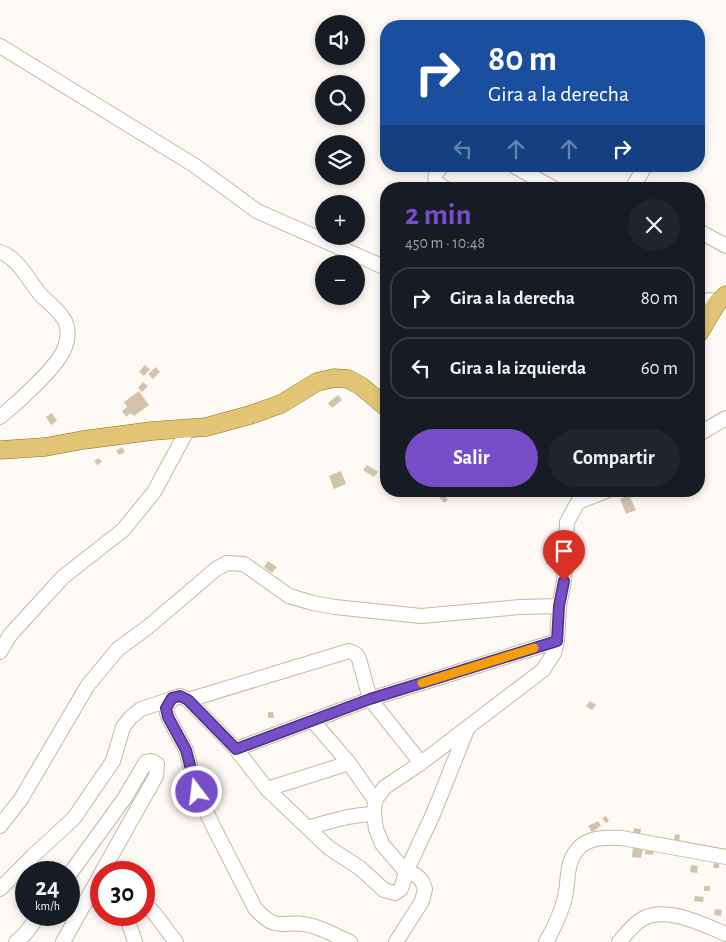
<!DOCTYPE html>
<html lang="es">
<meta charset="utf-8">
<style>
:root{--surface:#171b24;--page:#20242c;--text:#f1f3f6;--muted:#9ea1a6;--line:#363941;--accent:#764ec7}
body{margin:0;font-family:"Alegreya Sans",sans-serif;background:var(--page);color:var(--text);height:100vh;display:flex;flex-direction:column;font-size:19px;white-space:nowrap}
*{box-sizing:border-box;margin:0}
p{font-size:16px;color:var(--muted)}
.icon{flex:none;width:28px;height:28px;fill:none;stroke:currentColor;stroke-width:2;stroke-linecap:round;stroke-linejoin:round}
.map{position:relative;flex:1;overflow:hidden}
.drawer{position:absolute;left:380px;top:182px;width:325px;height:315px;display:flex;flex-direction:column;background:var(--surface);border-radius:20px;box-shadow:0 2px 8px #0003}
.drawer>*{flex:none}
.hud{position:absolute;left:380px;top:20px;width:325px;height:152px;border-radius:20px;box-shadow:0 2px 8px #0003;background:#1a4fa0;color:#fff;overflow:hidden}
.tools{position:absolute;left:315px;top:15px;display:grid;gap:10px}
.tools a{display:grid;place-items:center;width:50px;height:50px;border-radius:50%;background:var(--surface);box-shadow:0 2px 8px #0003;font-size:25px}
.speed{position:absolute;left:15px;top:861px;display:flex;gap:10px;font-size:25px;font-weight:700;text-align:center}
.speed>*{display:grid;place-content:center;width:65px;height:65px;border-radius:50%;background:var(--surface);box-shadow:0 2px 8px #0003;line-height:1}
.speed small{font-size:12px;font-weight:400}
.speed .limit{border:8px solid #d22;background:#fff;color:#111}
.pin{position:absolute;display:grid;place-items:center;width:42px;height:42px;color:#fff;margin:-51px -21px;border-radius:50% 50% 50% 0;rotate:-45deg;box-shadow:0 0 5px #0007}
.pin .icon{rotate:45deg}
.me{position:absolute;width:55px;margin:-28px;rotate:345deg;stroke-linejoin:round;filter:drop-shadow(0 0 4px #0008)}
.turn{display:flex;align-items:center;gap:18px;height:105px;padding:0 25px;font-size:22px}
.turn .icon{width:65px;height:65px;stroke-width:2.5}
.turn b{display:block;font-size:35px;line-height:42px}
.lanes{display:flex;align-items:center;height:48px;padding:0 25px;background:#0003;justify-content:center;gap:25px;direction:ltr}
.lanes .off{opacity:.35}
.round{display:grid;place-items:center;flex:none;width:52px;height:52px;border-radius:26px;background:var(--page)}
.summary{display:flex;align-items:center;justify-content:space-between;height:85px;padding:0 25px}
h1{font-size:30px;font-weight:700;line-height:38px;color:var(--accent)}
.button{display:flex;gap:10px;margin-top:auto;padding:10px 25px}
.button a{flex:1;height:58px;border-radius:30px;background:var(--accent);color:#fff;font-size:20px;font-weight:700;line-height:58px;text-align:center}
.button a+a{background:var(--page);color:var(--text)}
ul{padding:0;list-style:none}
li{display:flex;align-items:center;gap:15px;height:62px;margin:0 10px 8px;padding:0 15px;border:2px solid var(--line);border-radius:20px}
li div{flex:1}
li b{display:block;font-size:19px}
li em{font-style:normal}
.map>svg:first-child{display:block}
.building{fill:#d1c4ab}
.lines{fill:none;stroke-linecap:round;stroke-linejoin:round}
.minor-casing{stroke:#c5b9a0;stroke-width:16}
.major-casing{stroke:#937118;stroke-width:19}
.minor{stroke:#fff;stroke-width:14}
.major{stroke:#e2c475;stroke-width:18}
.route-casing{stroke:#4d3381;stroke-width:12}
.route{stroke:#764ec7;stroke-width:9}
.slow{stroke:#f59e0b;stroke-width:9}
</style>
<div class="map">
<svg width="726" height="942" viewBox="0 0 726 942">
<rect width="100%" height="100%" fill="#fdfaf5"/>
<g class="building">
<path d="M145,365L150,369L144,376L139,372Z"/>
<path d="M156,367L160,372L153,379L148,374Z"/>
<path d="M143,382L148,386L142,392L138,388Z"/>
<path d="M139,391L149,405L134,416L131,413L126,417L122,411L127,407L124,402Z"/>
<path d="M338,395L342,400L332,408L328,403Z"/>
<path d="M52,413L57,421L51,425L46,417Z"/>
<path d="M122,447L125,452L119,455L116,451Z"/>
<path d="M99,458L102,462L97,465L94,461Z"/>
<path d="M367,465L378,472L374,477L363,470Z"/>
<path d="M341,471L346,484L334,489L329,476Z"/>
<path d="M436,491H444L438,497L434,493Z"/>
<path d="M443,494L448,500L444,503L439,497Z"/>
<path d="M629,495L636,510L626,514L620,499Z"/>
<path d="M268,561L277,567L272,573L264,567Z"/>
<path d="M590,701L596,705L592,710L586,706Z"/>
<path d="M268,712H273L274,718H268Z"/>
<path d="M606,816L609,821L606,823L602,818Z"/>
<path d="M598,821L601,826L592,832L588,826Z"/>
<path d="M634,828L641,829L640,835L633,834Z"/>
<path d="M675,834L680,835L679,841L674,840Z"/>
<path d="M633,846L643,848L641,858L632,857Z"/>
<path d="M646,847L654,848L653,855L645,854Z"/>
<path d="M714,863L719,864V868H713Z"/>
<path d="M691,865L698,866L697,873L690,872Z"/>
<rect x="704" y="886" width="6" height="5"/>
<path d="M695,896L704,897L703,902L694,901Z"/>
<path d="M715,909L722,910L721,916L714,915Z"/>
</g>
<g class="lines">
<defs>
<g id="minor">
<path d="M0,46L194,165L257,211L386,268"/>
<path d="M442,166C431,177 434,182 446,189"/>
<path d="M514,166L555,189"/>
<path d="M632,189L645,166"/>
<path d="M699,231L726,246"/>
<path d="M0,252C18,258 28,279 39,293C48,303 59,310 65,321C69,330 68,339 65,347C59,366 16,404 0,417"/>
<path d="M699,302L709,300L717,303"/>
<path d="M699,434L726,418"/>
<path d="M0,652L10,635L63,577L123,530L154,492L188,429"/>
<path d="M188,700L349,651L356,654L359,659L370,699L421,763"/>
<path d="M312,720L349,763L375,800"/>
<path d="M236,749L370,699L557,641"/>
<path d="M267,789L349,763"/>
<path d="M0,826L21,799L88,685L118,649L148,627L216,569L227,563L244,564L289,596L313,603L335,607L421,616L520,607L559,606"/>
<path d="M308,828C330,821 350,815 374,814"/>
<path d="M69,875L124,799L146,762L152,761L157,764L156,776L102,872"/>
<path d="M0,889L33,856L74,818L113,761L123,727L131,717L141,709L172,699"/>
<path d="M144,903L154,913L176,942"/>
<path d="M126,915L135,942"/>
<path d="M16,942L25,934L39,915"/>
<path d="M63,942L101,874"/>
<path d="M350,942C338,937 326,930 313,926C286,917 279,936 255,908L213,826L197,791L186,750L168,717L166,708L172,699L180,696L188,700L236,749L267,789L308,828L329,848L360,868L384,890L395,893L401,889L406,872L434,812L468,727"/>
<path d="M396,942L422,901L425,889L422,881L416,875L406,872L382,844L376,829L374,814L375,800L385,787L421,763L543,670L554,653L557,641L559,606L564,581L567,522L578,502L606,491"/>
<path d="M546,942C555,926 563,910 566,892C568,881 567,868 572,858C582,837 601,837 622,838L726,857"/>
<path d="M619,942C626,934 634,923 644,918C668,906 704,925 726,934"/>
</g>
<g id="major">
<path d="M699,333L717,303L726,295"/>
<path d="M0,450L45,447L83,440L152,431L206,427L250,415L281,404L317,382L334,378L348,379L361,386L386,407"/>
</g>
</defs>
<use href="#minor" class="minor-casing"/>
<use href="#major" class="major-casing"/>
<use href="#minor" class="minor"/>
<use href="#major" class="major"/>
</g>
<g class="lines">
<defs>
<path id="route" d="M197,792L186,750L168,717L166,708L172,698L180,696L188,700L236,749L370,699L557,641L559,606L564,581"/>
</defs>
<use href="#route" class="route-casing"/>
<use href="#route" class="route"/>
<path class="slow" d="M422,683L534,648"/>
</g>
</svg>
<div class="tools">
<a><svg class="icon" aria-label="sound" viewBox="0 0 24 24"><path d="M4 9h4l5-4v14l-5-4H4zM17 9q2 3 0 6"/></svg></a>
<a><svg class="icon" aria-label="search" viewBox="0 0 24 24"><circle cx="10" cy="10" r="6"/><path d="M15 15l6 6"/></svg></a>
<a><svg class="icon" aria-label="layers" viewBox="0 0 24 24"><path d="M12 4l9 5-9 5-9-5zM3 14l9 5 9-5"/></svg></a>
<a>+</a>
<a>−</a>
</div>
<div class="speed"><div>24<small>km/h</small></div><div class="limit">30</div></div>
<div class="pin" style="left:564px;top:581px;background:#d93025"><svg class="icon" aria-label="arrive" viewBox="0 0 24 24"><path d="M6 21V4h12l-3 4 3 4H6"/></svg></div>
<svg class="me" style="left:197px;top:792px" viewBox="-20 -20 40 40"><circle r="17" fill="#764ec7" stroke="#fff" stroke-width="3"/><path d="M0-11L8 9 0 5-8 9z" fill="#fff"/></svg>
<div class="hud">
<div class="turn"><svg class="icon" aria-label="right" viewBox="0 0 24 24"><path d="M7 20v-9h11M14 6l5 5-5 5"/></svg><div><b>80 m</b>Gira a la derecha</div></div>
<div class="lanes"><svg class="icon off" aria-label="left" viewBox="0 0 24 24"><path d="M17 20v-9H6M10 6l-5 5 5 5"/></svg><svg class="icon off" aria-label="ahead" viewBox="0 0 24 24"><path d="M12 20V5M6 11l6-6 6 6"/></svg><svg class="icon off" aria-label="ahead" viewBox="0 0 24 24"><path d="M12 20V5M6 11l6-6 6 6"/></svg><svg class="icon" aria-label="right" viewBox="0 0 24 24"><path d="M7 20v-9h11M14 6l5 5-5 5"/></svg></div>
</div>
<section class="drawer">
<div class="summary"><div><h1>2 min</h1><p>450 m · 10:48</p></div><a class="round"><svg class="icon" aria-label="close" viewBox="0 0 24 24"><path d="M6 6l12 12M18 6L6 18"/></svg></a></div>
<ul>
<li><svg class="icon" aria-label="right" viewBox="0 0 24 24"><path d="M7 20v-9h11M14 6l5 5-5 5"/></svg><div><b>Gira a la derecha</b></div><em>80 m</em></li>
<li><svg class="icon" aria-label="left" viewBox="0 0 24 24"><path d="M17 20v-9H6M10 6l-5 5 5 5"/></svg><div><b>Gira a la izquierda</b></div><em>60 m</em></li>
</ul>
<div class="button"><a>Salir</a><a>Compartir</a></div>
</section>
</div>
